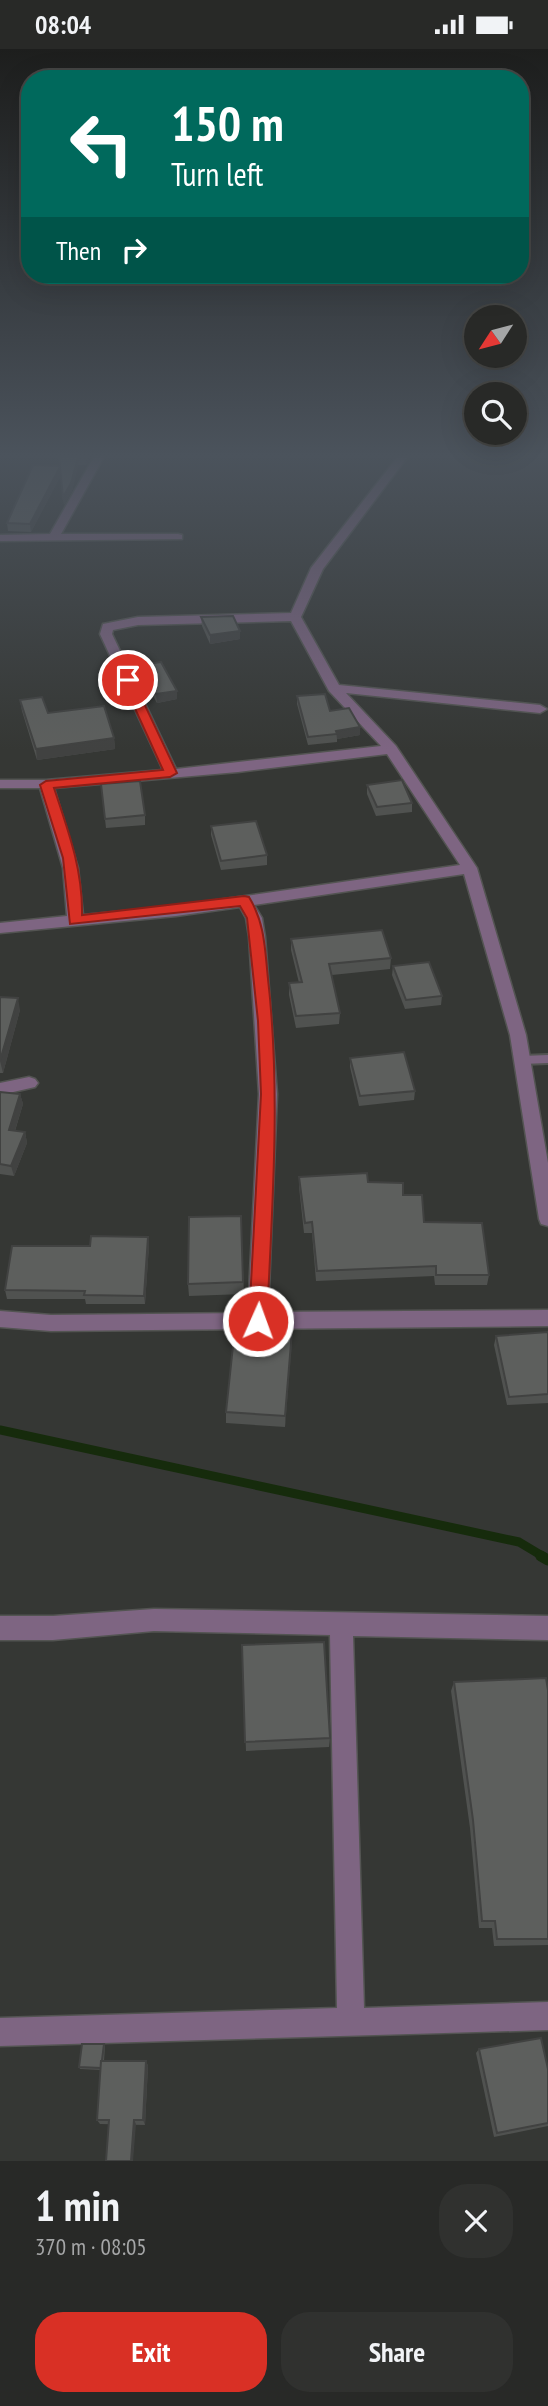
<!DOCTYPE html>
<meta charset="utf-8">
<style>
:root{--surface:#282927;--page:#30312f;--text:#f1f3f6;--muted:#a5a6a7;--line:#444544;--accent:#d93025}
body{margin:0;font-family:"PT Sans Narrow",sans-serif;background:var(--page);color:var(--text);height:100vh;display:flex;flex-direction:column;font-size:26px;white-space:nowrap}
*{box-sizing:border-box;margin:0}
p{font-size:23px;color:var(--muted)}
.icon{flex:none;width:38px;height:38px;fill:none;stroke:currentColor;stroke-width:2;stroke-linecap:round;stroke-linejoin:round}
.map{position:relative;height:2112px;overflow:hidden}
.details{display:flex;flex-direction:column;background:var(--surface);flex:1}
.details>*{flex:none}
.hud{position:absolute;left:21px;top:21px;width:508px;height:214px;border-radius:28px;box-shadow:0 7px 28px #0002,0 0 0 2px var(--line);background:#00695c;color:#fff;overflow:hidden}
.needle{width:46px;rotate:234deg}
.controls{position:absolute;left:464px;top:256px;display:grid;gap:14px}
.controls a{display:grid;place-items:center;width:63px;height:63px;border-radius:50%;background:var(--surface);box-shadow:0 7px 28px #0002,0 0 0 2px var(--line);font-size:35px}
.pin{position:absolute;display:grid;place-items:center;width:60px;height:60px;color:#fff;margin:-30px;border:4px solid #fff;border-radius:50%;box-shadow:0 2px 7px #0007}
.me{position:absolute;width:77px;margin:-38px;rotate:2deg;stroke-linejoin:round;filter:drop-shadow(0 0 5px #0008)}
.turn{display:flex;align-items:center;gap:24px;height:147px;padding:0 35px;font-size:32px}
.turn .icon{width:91px;height:91px;stroke-width:2.5}
.turn b{display:block;font-size:49px;line-height:60px}
.then{display:flex;align-items:center;height:66px;padding:0 35px;background:#0003;gap:14px;font-size:26px}
.round{display:grid;place-items:center;flex:none;width:74px;height:74px;border-radius:28px;background:var(--page)}
.head{display:flex;align-items:center;justify-content:space-between;height:119px;padding:0 35px}
h1{font-size:42px;font-weight:700;line-height:52px}
.primary-button{display:flex;gap:14px;margin-top:auto;padding:14px 35px}
.primary-button a{flex:1;height:80px;border-radius:28px;background:var(--accent);color:#fff;font-size:28px;font-weight:700;line-height:80px;text-align:center}
.primary-button a+a{background:var(--page);color:var(--text)}
.status{display:flex;justify-content:space-between;align-items:center;height:49px;padding:0 35px;background:var(--surface);direction:ltr}
.status svg{height:19px;fill:currentColor}
.map>svg:first-child{display:block}
.lines{fill:none;stroke-linecap:round;stroke-linejoin:round}
.stream-far1{stroke:#162b0c;stroke-width:9}
.stream{stroke:#162b0c;stroke-width:11}
.service-casing{stroke:#535452;stroke-width:4}
.minor-casing{stroke:#535452;stroke-width:3}
.service{fill:#7e6582;fill-rule:evenodd}
.minor{fill:#7e6582;fill-rule:evenodd}
.wall{fill:#505250}
.shaded-wall{fill:#414241}
.building{fill:#5d5f5d;stroke:#414241;stroke-width:2}
.route{fill:#d93025;stroke:#8d1f18;stroke-width:2}
</style>
<div class="status"><b>08:04</b><svg viewBox="0 0 49 12"><path d="M0 12V9h3v3zM5 12V6h3v6zM10 12V3h3v9zM15 12V0h3v12zM26 1h20v11H26zM47 4h2v5h-2z"/></svg></div>
<div class="map">
<svg width="548" height="2112" viewBox="0 0 548 2112">
<rect width="100%" height="100%" fill="#353734"/>
<g class="lines">
<path class="stream-far1" d="M0,1381L519,1493L544,1508"/>
<path class="stream" d="M541,1507L548,1511"/>
<defs>
<path id="service" d="M548,1006V1014L522,1015L516,1011L522,1007Z"/>
<g id="minor">
<path d="M95,406H105L61,485H178L182,486V490L0,492V486L50,485Z"/>
<path d="M399,406H409L323,520L301,568L339,636L540,656L547,660L540,664L346,644L396,697L477,819L526,986L548,1114V1177L541,1175L539,1170L510,986L464,825L254,856L262,869L265,888L277,1045L268,1263L548,1261V1277L51,1282L0,1278V1262L51,1266L248,1264L259,1045L249,888L246,869L240,858L176,867L0,884V874L67,867L63,819L40,739H0V731H46L163,721L100,585L103,575L138,568L291,564L311,519ZM291,572L329,642L381,697L176,720L112,585L113,581L138,576ZM387,705L460,816L176,857L83,866L78,819L54,739L238,723Z"/>
<path d="M29,1028L35,1030L38,1034L35,1038L0,1046V1034Z"/>
<path d="M154,1560L548,1567V1591L353,1587L364,1959L548,1953V1981L0,1997V1969L337,1959L330,1586L154,1582L53,1591H0V1567H53Z"/>
</g>
</defs>
<use href="#service" class="service-casing"/>
<use href="#minor" class="minor-casing"/>
<use href="#service" class="service"/>
<use href="#minor" class="minor"/>
</g>
<g class="wall">
<path d="M59,406H88L89,412L86,416H78L72,442L64,456L61,426L31,483L8,482L7,474L60,417Z"/>
<path d="M201,568L240,582V590L210,595L202,577Z"/>
<path d="M141,616L177,642V650L157,654L141,625Z"/>
<path d="M297,647L330,662L360,678V686L337,690V693L308,696L297,655Z"/>
<path d="M20,651L48,664L114,689L115,700L37,711L22,662Z"/>
<path d="M101,735L145,766V776L106,779Z"/>
<path d="M367,736L412,754V763L376,767L367,745Z"/>
<path d="M211,777L267,806V816L221,821L211,786Z"/>
<path d="M291,890L391,909L390,920L332,926L340,964L339,975L296,979L289,946V934H299L291,901Z"/>
<path d="M393,917L442,947L441,956L405,960L392,926Z"/>
<path d="M0,948L20,961L3,1024H0Z"/>
<path d="M350,1009L415,1042L414,1051L359,1057L350,1018Z"/>
<path d="M0,1043L20,1045L23,1055L15,1082L25,1083L27,1094L14,1127L0,1125Z"/>
<path d="M299,1128L368,1133L403,1146L424,1173L489,1226L487,1236H435L434,1227L316,1232L312,1184H304L299,1138Z"/>
<path d="M241,1167L244,1245L189,1247L188,1235Z"/>
<path d="M148,1188L149,1196L145,1255H86L85,1250H7L5,1241L90,1197Z"/>
<path d="M292,1282L285,1378L226,1374V1363Z"/>
<path d="M548,1283V1354L507,1356L494,1296L496,1287Z"/>
<path d="M242,1596L330,1689L329,1698L246,1702Z"/>
<path d="M454,1633L548,1641V1896L494,1897L492,1879H479L470,1779L451,1642Z"/>
<path d="M104,1995L105,1997L104,2012H146L148,2017L145,2076L100,2075L97,2071L101,2021L80,2020L79,2018Z"/>
<path d="M479,2000L548,2020V2077L494,2088L476,2004Z"/>
</g>
<g class="shaded-wall">
<path d="M87,406L89,412L86,416V408Z"/>
<path d="M78,409V416L72,442L64,456L63,448Z"/>
<path d="M60,418L61,426L31,483L30,475Z"/>
<path d="M240,582V590L210,595V586Z"/>
<path d="M177,642V650L157,654L156,645Z"/>
<path d="M360,678V686L337,690L336,682Z"/>
<path d="M114,689L115,700L37,711L36,700Z"/>
<path d="M18,949L20,961L3,1024L0,1012Z"/>
<path d="M20,1045L23,1055L12,1091L9,1081Z"/>
<path d="M25,1083L27,1094L14,1127L11,1117Z"/>
<path d="M148,1188L149,1196L145,1255L144,1247Z"/>
<path d="M292,1282V1294L285,1378V1367Z"/>
<path d="M146,2012L148,2017L145,2076L143,2071Z"/>
<path d="M134,2071L136,2075L133,2112H131Z"/>
</g>
<g class="building">
<path d="M59,406H87L86,408L78,409L71,434L63,448L60,418L30,475L7,474L33,416L60,417Z"/>
<path d="M233,567L240,582L210,586L201,568Z"/>
<path d="M161,613L177,642L156,645L141,616Z"/>
<path d="M325,645L330,662L349,659L360,678L336,682L337,685L308,688L297,647Z"/>
<path d="M42,648L48,664L104,657L114,689L36,700L20,651Z"/>
<path d="M402,731L412,754L377,758L367,736Z"/>
<path d="M140,732L145,766L105,770L101,735Z"/>
<path d="M256,772L267,806L221,812L211,777Z"/>
<path d="M382,881L391,909L329,915L340,964L296,967L289,934L302,933L291,890Z"/>
<path d="M429,913L442,947L406,951L393,917Z"/>
<path d="M0,948L18,949L0,1012Z"/>
<path d="M404,1003L415,1042L360,1047L350,1009Z"/>
<path d="M0,1043L20,1045L9,1081L25,1083L11,1117L0,1115Z"/>
<path d="M367,1124L368,1133L403,1134V1146H422L424,1173L482,1174L489,1226H436V1217L317,1222L312,1173L305,1174L299,1128Z"/>
<path d="M241,1167L243,1233L188,1235L189,1168Z"/>
<path d="M91,1187L148,1188L144,1247L84,1246L85,1242L5,1241L12,1197H90Z"/>
<path d="M235,1278L292,1282L285,1367L226,1363Z"/>
<path d="M548,1283V1345L509,1348L496,1287Z"/>
<path d="M324,1593L330,1689L245,1693L242,1596Z"/>
<path d="M546,1629L548,1641V1890H497L495,1872H482L473,1771L454,1633Z"/>
<path d="M541,1989L548,2020V2074L497,2084L479,2000Z"/>
<path d="M82,1995H104L101,2019L79,2018Z"/>
<path d="M101,2012H146L143,2071H134L131,2112H106L109,2071H97Z"/>
</g>
<linearGradient id="sky" x2="0" y2="1"><stop stop-color="#1d1e1d"/><stop offset="0.58" stop-color="#4b535c"/><stop offset="1" stop-color="#4b535c" stop-opacity="0"/></linearGradient>
<rect width="548" height="701" fill="url(#sky)"/>
<path class="route" d="M128,628L133,631L177,724L170,728L54,739C68,781 83,821 82,866L244,847L249,848C265,874 265,901 268,930C281,1044 272,1158 267,1272L265,1277L258,1280L252,1277L249,1272L261,1045L258,972L247,869L240,857L70,875L63,809L40,736L46,732L163,721L122,631Z"/>
</svg>
<div class="controls">
<a><svg class="needle" viewBox="-14 -14 28 28"><path d="M0-13l5 13h-10z" fill="#e53935"/><path d="M0 13l5-13h-10z" fill="#a5a6a7"/></svg></a>
<a><svg class="icon" aria-label="search" viewBox="0 0 24 24"><circle cx="10" cy="10" r="6"/><path d="M15 15l6 6"/></svg></a>
</div>
<div class="pin" style="left:128px;top:631px;background:#d93025"><svg class="icon" aria-label="arrive" viewBox="0 0 24 24"><path d="M6 21V4h12l-3 4 3 4H6"/></svg></div>
<svg class="me" style="left:258px;top:1272px" viewBox="-20 -20 40 40"><circle r="17" fill="#d93025" stroke="#fff" stroke-width="3"/><path d="M0-11L8 9 0 5-8 9z" fill="#fff"/></svg>
<div class="hud">
<div class="turn"><svg class="icon" aria-label="left" viewBox="0 0 24 24"><path d="M17 20v-9H6M10 6l-5 5 5 5"/></svg><div><b>150 m</b>Turn left</div></div>
<div class="then">Then<svg class="icon" aria-label="right" viewBox="0 0 24 24"><path d="M7 20v-9h11M14 6l5 5-5 5"/></svg></div>
</div>
</div>
<section class="details">
<div class="head"><div><h1>1 min</h1><p>370 m · 08:05</p></div><a class="round"><svg class="icon" aria-label="close" viewBox="0 0 24 24"><path d="M6 6l12 12M18 6L6 18"/></svg></a></div>
<div class="primary-button"><a>Exit</a><a>Share</a></div>
</section>
